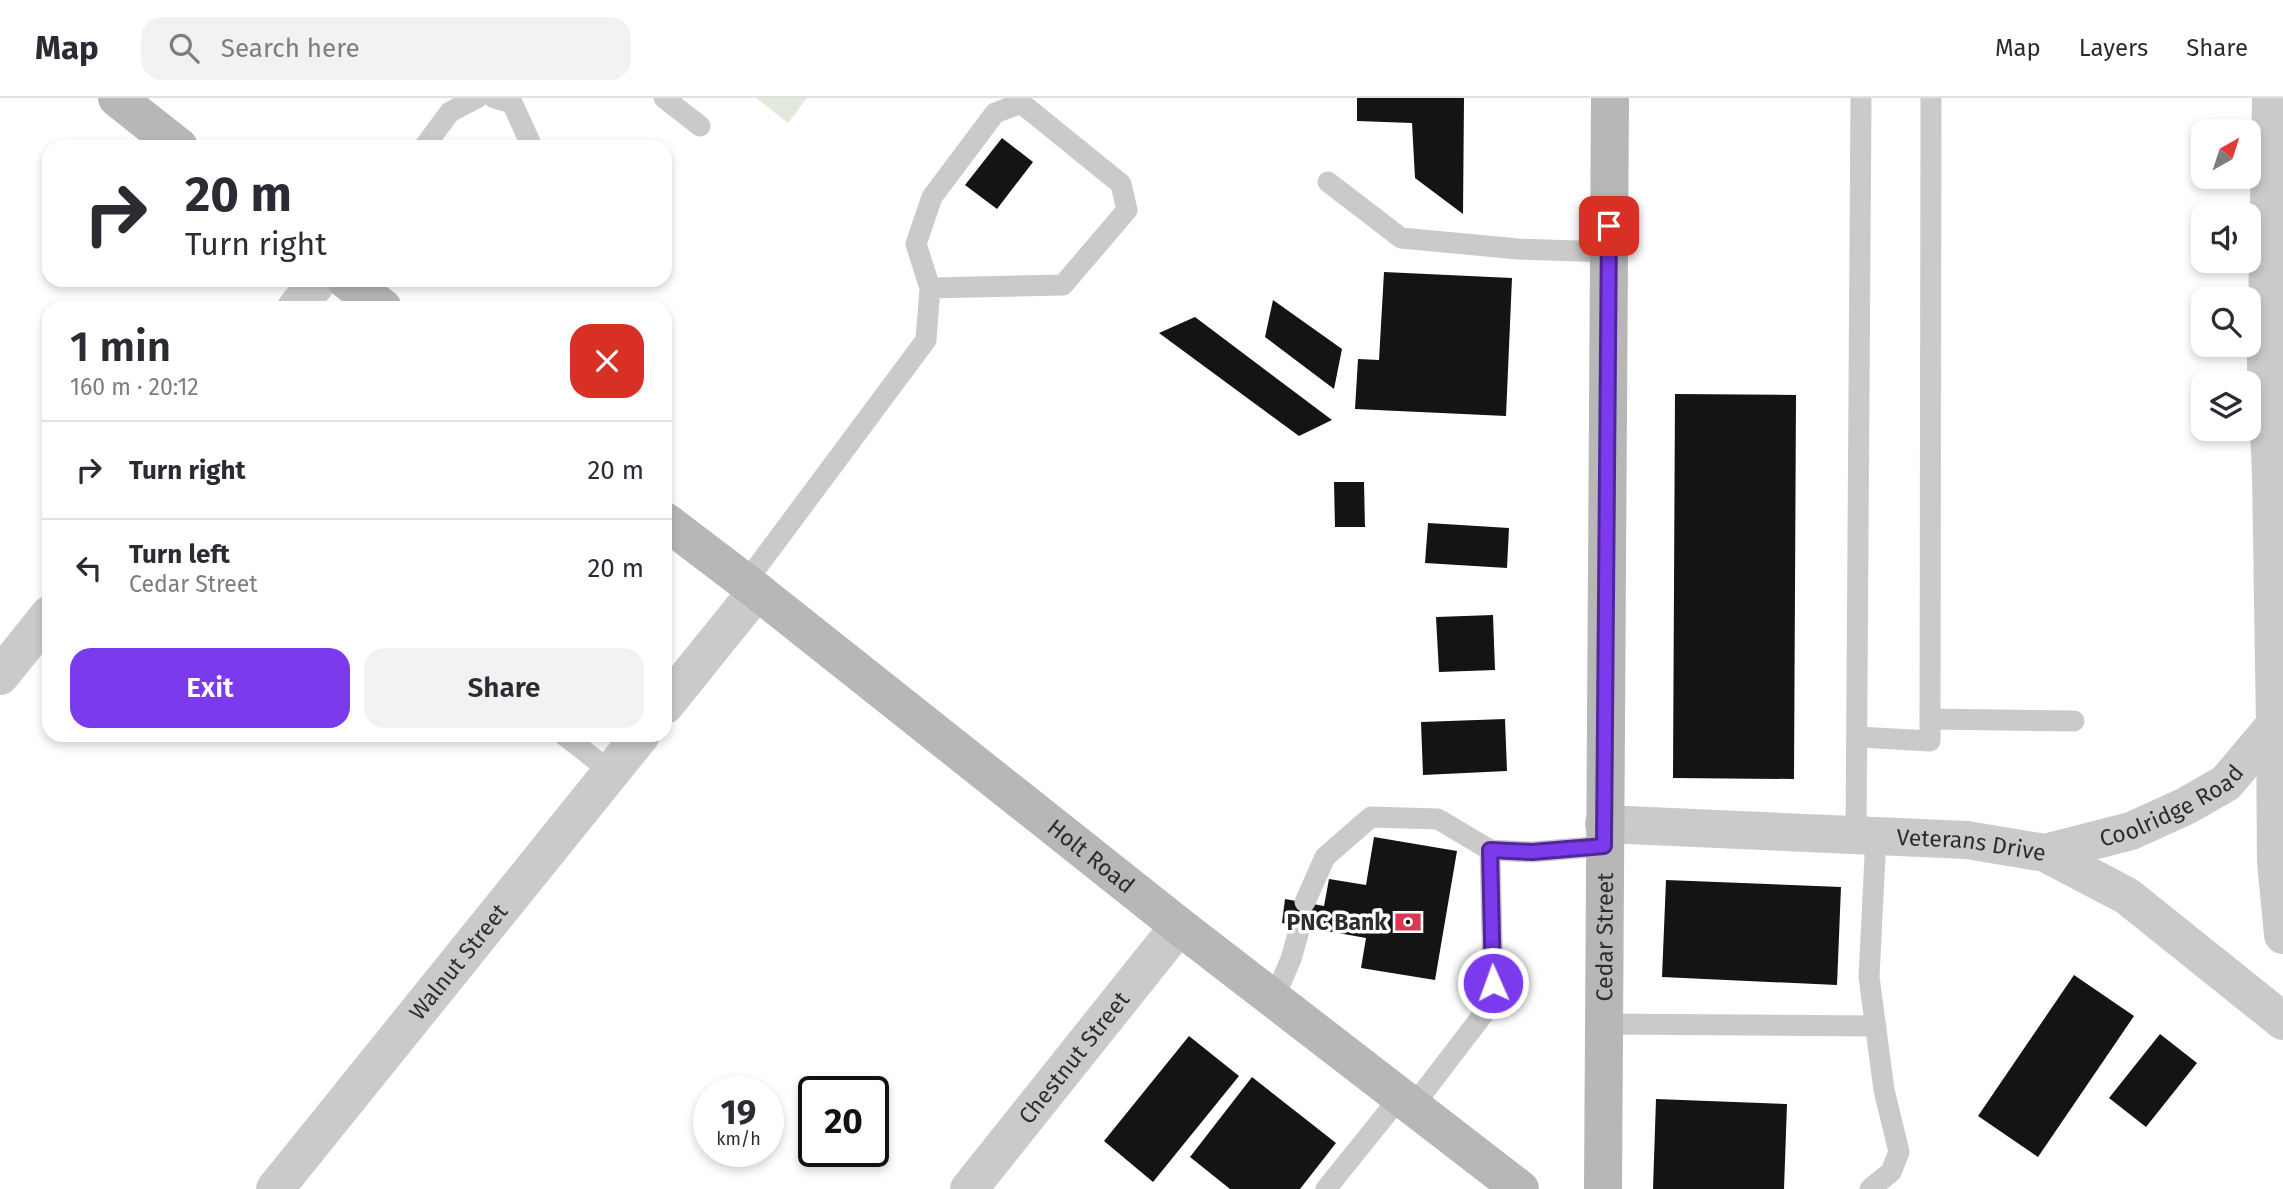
<!DOCTYPE html>
<meta charset="utf-8">
<style>
:root{--surface:#fff;--page:#f2f2f3;--text:#2b2b33;--muted:#7c7c81;--line:#e1e1e2;--accent:#7c3aed}
body{margin:0;font-family:"Fira Sans",sans-serif;background:var(--page);color:var(--text);height:100vh;display:flex;flex-direction:column;font-size:26px;white-space:nowrap}
*{box-sizing:border-box;margin:0}
p{font-size:23px;color:var(--muted)}
.icon{flex:none;width:38px;height:38px;fill:none;stroke:currentColor;stroke-width:2;stroke-linecap:round;stroke-linejoin:round}
.map{position:relative;flex:1;overflow:hidden}
.drawer{position:absolute;left:42px;top:203px;width:630px;height:441px;display:flex;flex-direction:column;background:var(--surface);border-radius:21px;box-shadow:0 4px 10px #0003}
.drawer>*{flex:none}
.banner{position:absolute;left:42px;top:42px;width:630px;height:147px;border-radius:21px;box-shadow:0 4px 10px #0003;background:#fff;color:var(--text);overflow:hidden}
.needle{width:46px;rotate:39deg}
.buttons{position:absolute;left:2191px;top:21px;display:grid;gap:14px}
.buttons a{display:grid;place-items:center;width:70px;height:70px;border-radius:14px;background:var(--surface);box-shadow:0 4px 10px #0003;font-size:35px}
.speed{position:absolute;left:693px;top:978px;display:flex;gap:14px;font-size:35px;font-weight:700;text-align:center}
.speed>*{display:grid;place-content:center;width:91px;height:91px;border-radius:50%;background:var(--surface);box-shadow:0 4px 10px #0003;line-height:1}
.speed small{font-size:18px;font-weight:400}
.speed .limit{border:4px solid #111;border-radius:10px;background:#fff;color:#111}
.pin{position:absolute;display:grid;place-items:center;width:60px;height:60px;color:#fff;margin:-30px;border-radius:14px;box-shadow:0 4px 10px #0006}
.me{position:absolute;width:77px;margin:-38px;rotate:358deg;stroke-linejoin:round;filter:drop-shadow(0 0 5px #0008)}
.turn{display:flex;align-items:center;gap:24px;height:147px;padding:0 28px;font-size:32px}
.turn .icon{width:91px;height:91px;stroke-width:2.5}
.turn b{display:block;font-size:49px;line-height:60px}
.round{display:grid;place-items:center;flex:none;width:74px;height:74px;border-radius:21px;background:var(--page)}
.summary{display:flex;align-items:center;justify-content:space-between;height:119px;padding:0 28px}
h1{font-size:42px;font-weight:600;line-height:52px}
.action{display:flex;gap:14px;margin-top:auto;padding:14px 28px}
.action a{flex:1;height:80px;border-radius:21px;background:var(--accent);color:#fff;font-size:28px;font-weight:600;line-height:80px;text-align:center}
.action a+a{background:var(--page);color:var(--text)}
ul{padding:0;list-style:none}
li{display:flex;align-items:center;gap:21px;height:98px;padding:0 28px;border-top:2px solid var(--line)}
li div{flex:1}
li b{display:block;font-size:26px}
li em{font-style:normal}
header{display:flex;align-items:center;gap:42px;box-sizing:border-box;height:98px;padding:0 35px;background:var(--surface);border-bottom:2px solid var(--line)}
header strong{font-size:33px}
nav{display:flex;gap:38px;margin-inline-start:auto;font-size:24px}
.search{width:490px;height:63px;background:var(--page);display:flex;align-items:center;gap:18px;box-sizing:border-box;padding:0 24px;border-radius:21px;color:var(--muted);font-size:26px}
.map>svg:first-child{display:block}
.green{fill:#e4eadb}
.building{fill:#141414}
.lines{fill:none;stroke-linecap:round;stroke-linejoin:round}
.service{stroke:#cacaca;stroke-width:21}
.minor{stroke:#cacaca;stroke-width:38}
.secondary{stroke:#b7b7b7;stroke-width:38}
.route-casing{stroke:#51269a;stroke-width:18}
.route{stroke:#7c3aed;stroke-width:12}
.labels{text-anchor:middle;dominant-baseline:central;stroke-width:7;stroke-linejoin:round;paint-order:stroke}
.street-label{font-size:23px;fill:#2d2d2d;stroke:#fff}
.poi-label{font-size:23px;font-weight:bold;fill:#2d2d2d;stroke:#fff;text-anchor:end}
</style>
<header>
<strong>Map</strong>
<div class="search"><svg class="icon" aria-label="search" viewBox="0 0 24 24"><circle cx="10" cy="10" r="6"/><path d="M15 15l6 6"/></svg>Search here</div>
<nav><a>Map</a><a>Layers</a><a>Share</a></nav>
</header>
<div class="map">
<svg width="2283" height="1091" viewBox="0 0 2283 1091">
<rect width="100%" height="100%" fill="#fff"/>
<path class="green" d="M756,0H807L788,25Z"/>
<g class="building">
<path d="M1357,0H1464L1463,116L1415,80L1412,25L1357,23Z"/>
<path d="M1002,40L1033,64L997,111L965,87Z"/>
<path d="M1384,174L1512,180L1506,318L1355,311L1358,261L1379,262Z"/>
<path d="M1273,202L1342,251L1334,291L1265,239Z"/>
<path d="M1195,219L1332,322L1299,338L1159,235Z"/>
<path d="M1675,296L1796,297L1794,681L1673,680Z"/>
<path d="M1334,384H1364L1365,429H1335Z"/>
<path d="M1428,425L1509,430L1507,470L1425,465Z"/>
<path d="M1493,517L1495,572L1439,574L1436,519Z"/>
<path d="M1505,621L1507,673L1423,677L1421,624Z"/>
<path d="M1374,739L1457,753L1435,882L1361,870L1366,840L1282,825L1285,801L1324,808L1329,781L1366,787Z"/>
<path d="M1666,782L1841,789L1837,887L1662,879Z"/>
<path d="M2074,877L2134,918L2038,1059L1978,1018Z"/>
<path d="M2160,936L2197,965L2146,1029L2109,1000Z"/>
<path d="M1189,938L1239,978L1153,1084L1104,1043Z"/>
<path d="M1252,979L1336,1045L1300,1091H1230L1190,1059Z"/>
<path d="M1656,1001L1787,1006L1784,1091H1653Z"/>
</g>
<g class="lines">
<g class="service">
<path d="M494,0L512,5L530,44L527,49"/>
<path d="M664,0L700,28"/>
<path d="M424,49L450,14L477,0"/>
<path d="M1328,84L1401,140L1518,151L1609,154"/>
<path d="M746,484L926,242L930,190L916,146L932,99L995,15L1021,5L1121,86L1127,112L1063,187L930,190"/>
<path d="M1930,621L2074,623"/>
<path d="M564,637L611,674"/>
<path d="M1858,639L1930,643L1931,0"/>
<path d="M1856,737L1861,0"/>
<path d="M1305,804L1325,759L1371,719L1438,721L1490,752"/>
<path d="M1274,901L1291,861L1300,829"/>
<path d="M1604,926L1876,928"/>
<path d="M1413,1008L1488,910L1493,885L1490,752L1532,754L1604,748"/>
<path d="M1326,1091L1400,999"/>
<path d="M1870,1091L1891,1074L1899,1054L1884,992L1869,879L1876,738"/>
</g>
<g class="minor">
<path d="M296,210L319,182"/>
<path d="M0,578L49,517"/>
<path d="M665,607L757,493"/>
<path d="M2275,627L2276,764L2283,837"/>
<path id="s1" d="M1604,726L1967,742L2045,755L2127,798L2283,923"/>
<path id="s2" d="M2045,755L2131,733L2186,708L2226,685L2275,627L2271,377L2266,267L2271,0"/>
<path id="s3" d="M275,1091L641,637"/>
<path id="s4" d="M969,1091L1179,828"/>
</g>
<g class="secondary">
<path d="M117,0L179,49"/>
<path d="M346,182L383,210"/>
<path id="s5" d="M665,423L757,493L1179,828L1520,1091"/>
<path id="s6" d="M1603,1091L1610,0"/>
</g>
</g>
<g class="lines">
<defs>
<path id="route" d="M1493,885L1490,752L1532,754L1604,748L1609,128"/>
</defs>
<use href="#route" class="route-casing"/>
<use href="#route" class="route"/>
</g>
<defs>
<symbol id="bank-bare" viewBox="-9 -9 18 18"><path d="M-6-4H6V4H-6ZM0-2.3a2.3 2.3 0 1 0 0 4.6a2.3 2.3 0 1 0 0-4.6Z" fill="#db3852" stroke="#fff" stroke-width="2.5" paint-order="stroke"/></symbol>
</defs>
<g fill-rule="evenodd">
<use href="#bank-bare" x="1389" y="805" width="38" height="38"/>
</g>
<g class="labels">
<g class="street-label">
<text stroke="none"><textPath href="#s2" startOffset="136">Coolridge Road</textPath></text>
<text stroke="none"><textPath href="#s1" startOffset="368">Veterans Drive</textPath></text>
<text stroke="none"><textPath href="#s5" startOffset="542">Holt Road</textPath></text>
<text stroke="none"><textPath href="#s6" startOffset="252">Cedar Street</textPath></text>
<text stroke="none"><textPath href="#s3" startOffset="292">Walnut Street</textPath></text>
<text stroke="none"><textPath href="#s4" startOffset="168">Chestnut Street</textPath></text>
</g>
<g class="poi-label">
<text x="1387" y="824">PNC Bank</text>
</g>
</g>
</svg>
<div class="buttons">
<a><svg class="needle" viewBox="-14 -14 28 28"><path d="M0-13l5 13h-10z" fill="#e53935"/><path d="M0 13l5-13h-10z" fill="#7c7c81"/></svg></a>
<a><svg class="icon" aria-label="sound" viewBox="0 0 24 24"><path d="M4 9h4l5-4v14l-5-4H4zM17 9q2 3 0 6"/></svg></a>
<a><svg class="icon" aria-label="search" viewBox="0 0 24 24"><circle cx="10" cy="10" r="6"/><path d="M15 15l6 6"/></svg></a>
<a><svg class="icon" aria-label="layers" viewBox="0 0 24 24"><path d="M12 4l9 5-9 5-9-5zM3 14l9 5 9-5"/></svg></a>
</div>
<div class="speed"><div>19<small>km/h</small></div><div class="limit">20</div></div>
<div class="pin" style="left:1609px;top:128px;background:#d93025"><svg class="icon" aria-label="arrive" viewBox="0 0 24 24"><path d="M6 21V4h12l-3 4 3 4H6"/></svg></div>
<svg class="me" style="left:1493px;top:885px" viewBox="-20 -20 40 40"><circle r="17" fill="#7c3aed" stroke="#fff" stroke-width="3"/><path d="M0-11L8 9 0 5-8 9z" fill="#fff"/></svg>
<div class="banner">
<div class="turn"><svg class="icon" aria-label="right" viewBox="0 0 24 24"><path d="M7 20v-9h11M14 6l5 5-5 5"/></svg><div><b>20 m</b>Turn right</div></div>
</div>
<section class="drawer">
<div class="summary"><div><h1>1 min</h1><p>160 m · 20:12</p></div><a class="round" style="background:#d93025;color:#fff"><svg class="icon" aria-label="close" viewBox="0 0 24 24"><path d="M6 6l12 12M18 6L6 18"/></svg></a></div>
<ul>
<li><svg class="icon" aria-label="right" viewBox="0 0 24 24"><path d="M7 20v-9h11M14 6l5 5-5 5"/></svg><div><b>Turn right</b></div><em>20 m</em></li>
<li><svg class="icon" aria-label="left" viewBox="0 0 24 24"><path d="M17 20v-9H6M10 6l-5 5 5 5"/></svg><div><b>Turn left</b><p>Cedar Street</p></div><em>20 m</em></li>
</ul>
<div class="action"><a>Exit</a><a>Share</a></div>
</section>
</div>
